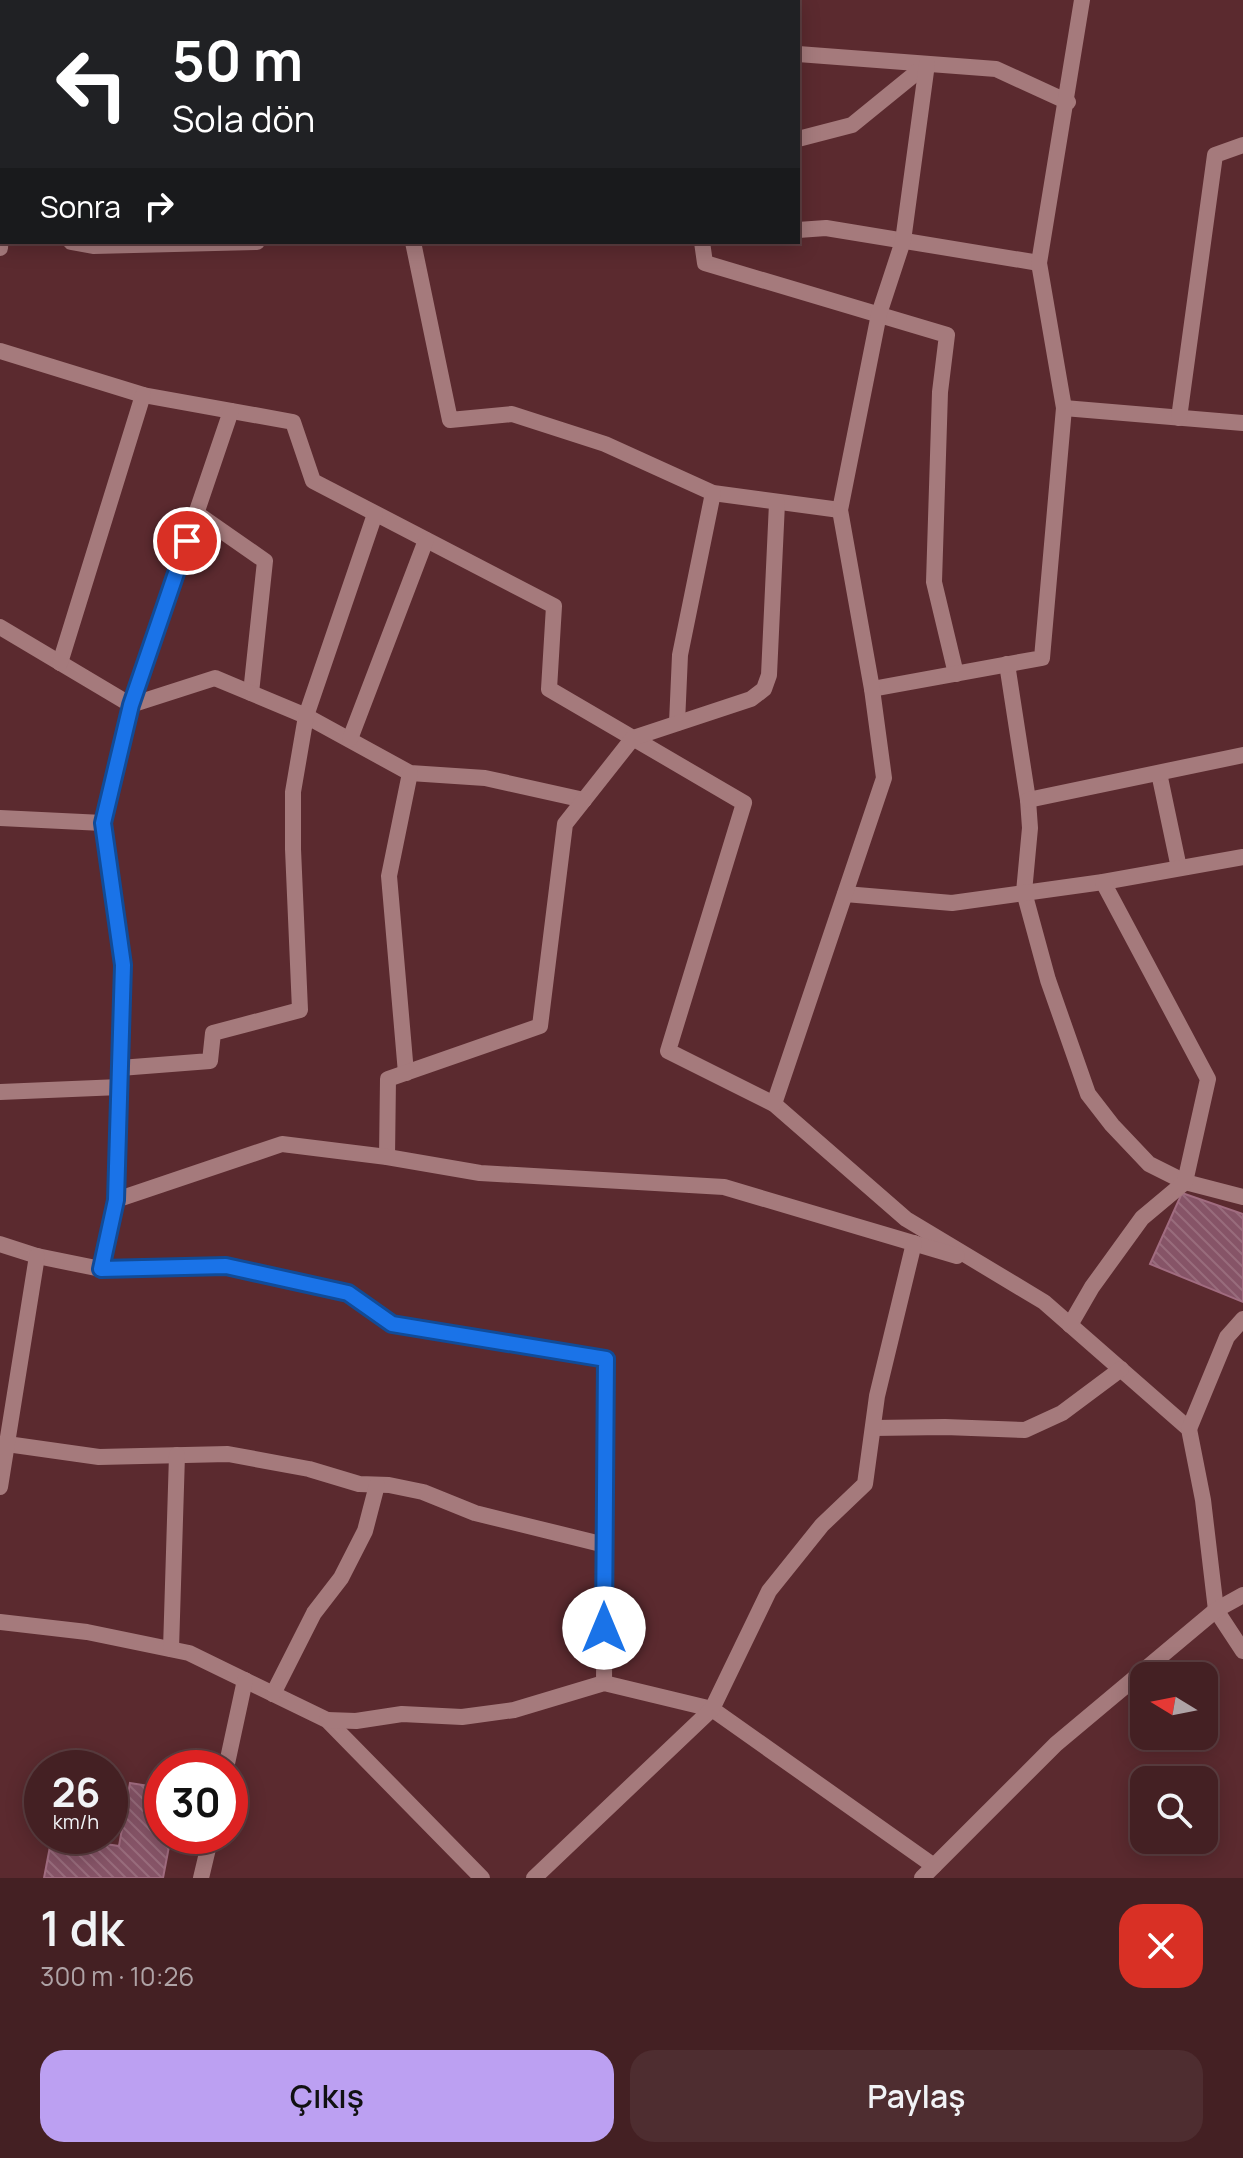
<!DOCTYPE html>
<html lang="tr">
<meta charset="utf-8">
<style>
:root{--surface:#442023;--page:#4e2d30;--text:#f1f3f6;--muted:#afa3a6;--line:#5c3e41;--accent:#bca0f2}
body{margin:0;font-family:Manrope,sans-serif;background:var(--page);color:var(--text);height:100vh;display:flex;flex-direction:column;font-size:30px;white-space:nowrap}
*{box-sizing:border-box;margin:0}
p{font-size:26px;color:var(--muted)}
.icon{flex:none;width:44px;height:44px;fill:none;stroke:currentColor;stroke-width:2;stroke-linecap:round;stroke-linejoin:round}
.map{position:relative;height:1878px;overflow:hidden}
.side{display:flex;flex-direction:column;background:var(--surface);flex:1}
.side>*{flex:none}
.top-card{position:absolute;left:0px;top:0px;width:800px;height:244px;box-shadow:0 4px 20px #0003,0 0 0 2px var(--line);background:#202124;color:#fff;overflow:hidden}
.needle{width:52px;rotate:280deg}
.fabs{position:absolute;left:1130px;top:1662px;display:grid;gap:16px}
.fabs a{display:grid;place-items:center;width:88px;height:88px;border-radius:16px;background:var(--surface);box-shadow:0 4px 20px #0003,0 0 0 2px var(--line);font-size:40px}
.speed{position:absolute;left:24px;top:1750px;display:flex;gap:16px;font-size:40px;font-weight:700;text-align:center}
.speed>*{display:grid;place-content:center;width:104px;height:104px;border-radius:50%;background:var(--surface);box-shadow:0 4px 20px #0003,0 0 0 2px var(--line);line-height:1}
.speed small{font-size:20px;font-weight:400}
.speed .limit{border:12px solid #d22;background:#fff;color:#111}
.pin{position:absolute;display:grid;place-items:center;width:68px;height:68px;color:#fff;margin:-34px;border:4px solid #fff;border-radius:50%;box-shadow:0 2px 8px #0007}
.me{position:absolute;width:88px;margin:-44px;rotate:0deg;stroke-linejoin:round;filter:drop-shadow(0 0 6px #0008)}
.turn{display:flex;align-items:center;gap:28px;height:168px;padding:0 40px;font-size:36px}
.turn .icon{width:104px;height:104px;stroke-width:2.5}
.turn b{display:block;font-size:56px;line-height:68px}
.then{display:flex;align-items:center;height:76px;padding:0 40px;background:#0003;gap:16px;font-size:30px}
.round{display:grid;place-items:center;flex:none;width:84px;height:84px;border-radius:24px;background:var(--page)}
.head{display:flex;align-items:center;justify-content:space-between;height:136px;padding:0 40px}
h1{font-size:48px;font-weight:600;line-height:60px}
.primary-button{display:flex;gap:16px;margin-top:auto;padding:16px 40px}
.primary-button a{flex:1;height:92px;border-radius:24px;background:var(--accent);color:#111;font-size:32px;font-weight:600;line-height:92px;text-align:center}
.primary-button a+a{background:var(--page);color:var(--text)}
.map>svg:first-child{display:block}
.building{fill:url(#building-back-hatch);stroke:#a16c80;stroke-width:2}
.lines{fill:none;stroke-linecap:round;stroke-linejoin:round}
.street{stroke:#a57a7c;stroke-width:16}
.route-casing{stroke:#114b97;stroke-width:20}
.route{stroke:#1a73e8;stroke-width:14}
</style>
<div class="map">
<svg width="1243" height="1878" viewBox="0 0 1243 1878">
<defs>
<pattern id="building-back-hatch" width="6" height="6" patternUnits="userSpaceOnUse" patternTransform="scale(2)"><rect width="6" height="6" fill="#865467"/><path d="M-1 5l2 2M0 0l6 6M5-1l2 2" fill="none" stroke="#986c7c"/></pattern>
</defs>
<rect width="100%" height="100%" fill="#5b2a2f"/>
<g class="building">
<path d="M1182,1193L1243,1214V1302L1150,1264Z"/>
<path d="M130,1783L162,1788V1836H171L163,1878H44L52,1836L119,1846Z"/>
</g>
<g class="lines">
<g class="street">
<path d="M379,0V2"/>
<path d="M512,0L521,2"/>
<path d="M26,2V0"/>
<path d="M147,2V0"/>
<path d="M484,2V0"/>
<path d="M587,2L588,0"/>
<path d="M798,54L996,69L1068,102"/>
<path d="M798,139L852,125L927,64"/>
<path d="M798,230L826,228L1039,263"/>
<path d="M71,242L93,246L257,242"/>
<path d="M413,242L450,420L512,414L605,444L713,493L840,510"/>
<path d="M702,242L705,263L947,335L940,392L934,582L956,674"/>
<path d="M0,248L2,218"/>
<path d="M0,351L143,395L293,422L313,481L554,606L549,689L744,803L668,1051L774,1104L906,1219L1044,1302L1189,1429L1203,1500L1216,1610L1243,1651"/>
<path d="M1064,408L1243,423"/>
<path d="M1179,418L1215,155L1243,145"/>
<path d="M196,513L265,561L251,693"/>
<path d="M0,627L131,705L215,678L306,716L410,773L485,778L584,800"/>
<path d="M60,663L143,395"/>
<path d="M1007,664L1028,800L1030,828L1024,892L1048,980L1088,1094L1112,1125L1149,1164L1185,1182L1243,1197"/>
<path d="M872,689L1042,658L1064,408L1039,263L1082,0"/>
<path d="M677,723L680,655L713,493"/>
<path d="M350,739L426,540"/>
<path d="M1159,773L1179,868"/>
<path d="M1028,800L1243,755"/>
<path d="M0,818L103,823"/>
<path d="M845,894L952,903L1103,882L1243,857"/>
<path d="M120,1068L210,1061L213,1033L300,1010L293,849V792L306,716L375,514"/>
<path d="M406,1073L389,876L410,773"/>
<path d="M0,1092L120,1087"/>
<path d="M774,1104L884,778L872,689L840,510L879,314L903,241L927,64"/>
<path d="M387,1157L388,1079L540,1026L565,824L633,738L751,699L764,689L769,675L777,503"/>
<path d="M116,1200L282,1144L387,1157L480,1173L724,1187L957,1256"/>
<path d="M0,1244L37,1256L101,1269L226,1266L348,1293L392,1324L606,1359L604,1683"/>
<path d="M101,1269L116,1200L123,965L103,823L131,705L231,411"/>
<path d="M1070,1325L1092,1287L1142,1218L1185,1182L1208,1079L1103,882"/>
<path d="M873,1428L945,1427L1025,1430L1062,1413L1121,1369"/>
<path d="M1189,1429L1227,1337L1243,1319"/>
<path d="M7,1444L99,1457L228,1454L309,1469L359,1484L389,1485L423,1492L475,1513L605,1545"/>
<path d="M0,1487L37,1256"/>
<path d="M0,1622L87,1632L189,1653L327,1720L482,1878"/>
<path d="M171,1649L177,1455"/>
<path d="M273,1694L314,1613L341,1578L365,1531L377,1485"/>
<path d="M327,1720L356,1721L402,1714L462,1717L514,1710L604,1683L712,1709L934,1866"/>
<path d="M226,1768L245,1680"/>
<path d="M201,1878L211,1836"/>
<path d="M534,1878L712,1709L769,1591L822,1525L865,1484L877,1396L914,1243"/>
<path d="M922,1878L1056,1744L1216,1610L1243,1595"/>
</g>
</g>
<g class="lines">
<defs>
<path id="route" d="M187,541L131,705L103,823L123,965L116,1200L101,1269L226,1266L348,1293L392,1324L606,1359L604,1628"/>
</defs>
<use href="#route" class="route-casing"/>
<use href="#route" class="route"/>
</g>
</svg>
<div class="fabs">
<a><svg class="needle" viewBox="-14 -14 28 28"><path d="M0-13l5 13h-10z" fill="#e53935"/><path d="M0 13l5-13h-10z" fill="#afa3a6"/></svg></a>
<a><svg class="icon" aria-label="search" viewBox="0 0 24 24"><circle cx="10" cy="10" r="6"/><path d="M15 15l6 6"/></svg></a>
</div>
<div class="speed"><div>26<small>km/h</small></div><div class="limit">30</div></div>
<div class="pin" style="left:187px;top:541px;background:#d93025"><svg class="icon" aria-label="arrive" viewBox="0 0 24 24"><path d="M6 21V4h12l-3 4 3 4H6"/></svg></div>
<svg class="me" style="left:604px;top:1628px" viewBox="-20 -20 40 40"><circle r="19" fill="#fff"/><path d="M0-13L10 11 0 6-10 11z" fill="#1a73e8"/></svg>
<div class="top-card">
<div class="turn"><svg class="icon" aria-label="left" viewBox="0 0 24 24"><path d="M17 20v-9H6M10 6l-5 5 5 5"/></svg><div><b>50 m</b>Sola dön</div></div>
<div class="then">Sonra<svg class="icon" aria-label="right" viewBox="0 0 24 24"><path d="M7 20v-9h11M14 6l5 5-5 5"/></svg></div>
</div>
</div>
<section class="side">
<div class="head"><div><h1>1 dk</h1><p>300 m · 10:26</p></div><a class="round" style="background:#d93025;color:#fff"><svg class="icon" aria-label="close" viewBox="0 0 24 24"><path d="M6 6l12 12M18 6L6 18"/></svg></a></div>
<div class="primary-button"><a>Çıkış</a><a>Paylaş</a></div>
</section>
